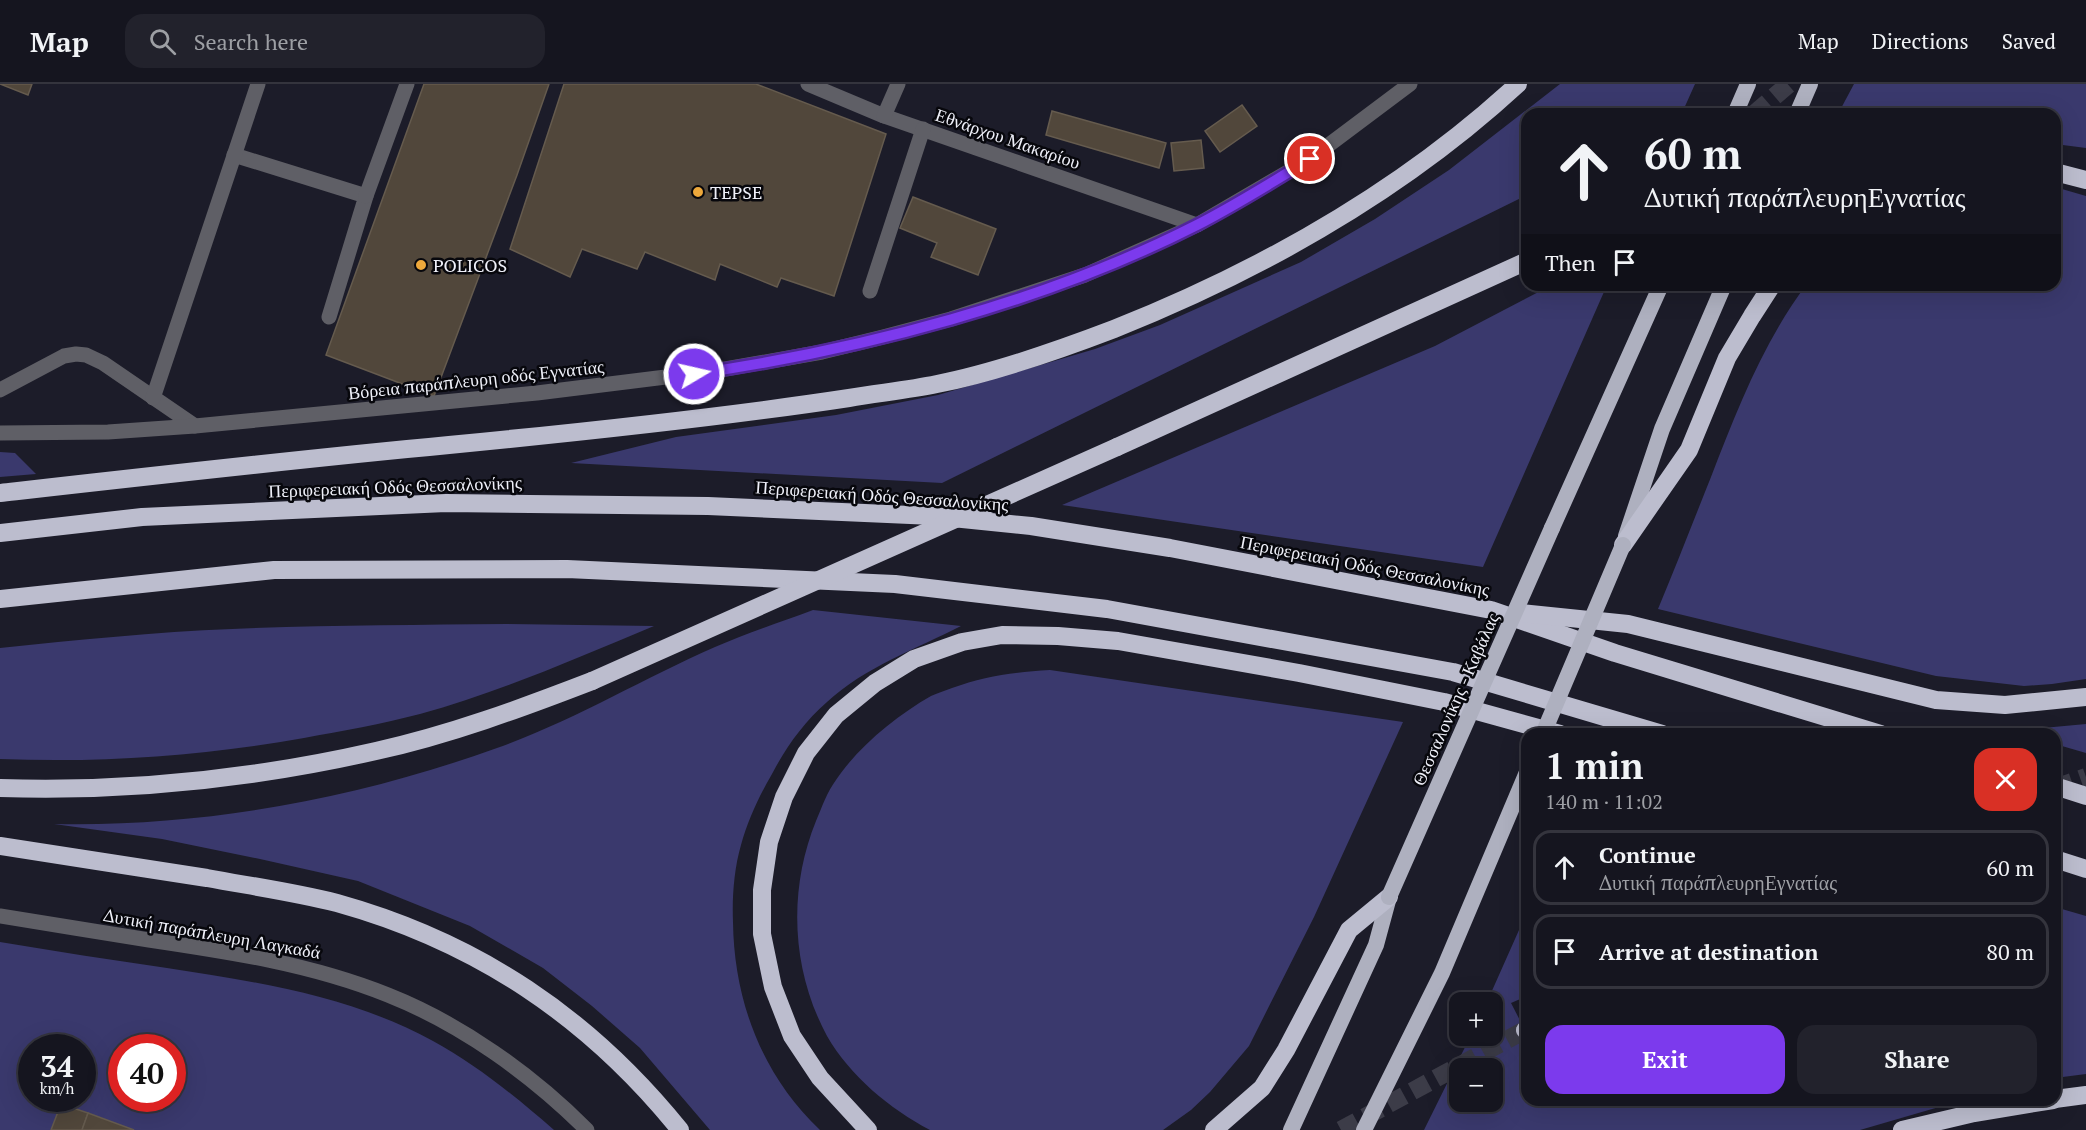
<!DOCTYPE html>
<meta charset="utf-8">
<style>
:root{--surface:#15151f;--page:#22222c;--text:#f1f3f6;--muted:#9d9fa4;--line:#34343d;--accent:#7c3aed}
body{margin:0;font-family:"PT Serif",serif;background:var(--page);color:var(--text);height:100vh;display:flex;flex-direction:column;font-size:22px;white-space:nowrap}
*{box-sizing:border-box;margin:0}
p{font-size:20px;color:var(--muted)}
.icon{flex:none;width:33px;height:33px;fill:none;stroke:currentColor;stroke-width:2;stroke-linecap:round;stroke-linejoin:round}
.map{position:relative;flex:1;overflow:hidden}
.sheet{position:absolute;left:1521px;top:644px;width:540px;height:378px;display:flex;flex-direction:column;background:var(--surface);border-radius:18px;box-shadow:0 6px 24px #0002,0 0 0 2px var(--line)}
.sheet>*{flex:none}
.banner{position:absolute;left:1521px;top:24px;width:540px;height:183px;border-radius:18px;box-shadow:0 6px 24px #0002,0 0 0 2px var(--line);background:#15151f;color:var(--text);overflow:hidden}
.tools{position:absolute;left:1449px;top:908px;display:grid;gap:12px}
.tools a{display:grid;place-items:center;width:54px;height:54px;border-radius:12px;background:var(--surface);box-shadow:0 6px 24px #0002,0 0 0 2px var(--line);font-size:30px}
.speed{position:absolute;left:18px;top:950px;display:flex;gap:12px;font-size:30px;font-weight:700;text-align:center}
.speed>*{display:grid;place-content:center;width:78px;height:78px;border-radius:50%;background:var(--surface);box-shadow:0 6px 24px #0002,0 0 0 2px var(--line);line-height:1}
.speed small{font-size:15px;font-weight:400}
.speed .limit{border:9px solid #d22;background:#fff;color:#111}
.pin{position:absolute;display:grid;place-items:center;width:51px;height:51px;color:#fff;margin:-26px;border:3px solid #fff;border-radius:50%;box-shadow:0 2px 6px #0007}
.me{position:absolute;width:66px;margin:-33px;rotate:81deg;stroke-linejoin:round;filter:drop-shadow(0 0 4px #0008)}
.turn{display:flex;align-items:center;gap:21px;height:126px;padding:0 24px;font-size:27px}
.turn .icon{width:78px;height:78px;stroke-width:2.5}
.turn b{display:block;font-size:42px;line-height:51px}
.then{display:flex;align-items:center;height:57px;padding:0 24px;background:#0003;gap:12px;font-size:22px}
.round{display:grid;place-items:center;flex:none;width:63px;height:63px;border-radius:18px;background:var(--page)}
.headline{display:flex;align-items:center;justify-content:space-between;height:102px;padding:0 24px}
h1{font-size:36px;font-weight:600;line-height:45px}
.primary-button{display:flex;gap:12px;margin-top:auto;padding:12px 24px}
.primary-button a{flex:1;height:69px;border-radius:18px;background:var(--accent);color:#fff;font-size:24px;font-weight:600;line-height:69px;text-align:center}
.primary-button a+a{background:var(--page);color:var(--text)}
ul{padding:0;list-style:none}
li{display:flex;align-items:center;gap:18px;height:75px;margin:0 12px 9px;padding:0 12px;border:3px solid var(--line);border-radius:18px}
li div{flex:1}
li b{display:block;font-size:22px}
li em{font-style:normal}
header{display:flex;align-items:center;gap:36px;box-sizing:border-box;height:84px;padding:0 30px;background:var(--surface);border-bottom:2px solid var(--line)}
header strong{font-size:28px}
nav{display:flex;gap:33px;margin-inline-start:auto;font-size:21px}
.search{width:420px;height:54px;background:var(--page);display:flex;align-items:center;gap:15px;box-sizing:border-box;padding:0 21px;border-radius:18px;color:var(--muted);font-size:22px}
.map>svg:first-child{display:block}
.green{fill:#3a396d;fill-rule:evenodd}
.building{fill:#51473b;stroke:#655b4e;stroke-width:1.5}
.lines{fill:none;stroke-linecap:round;stroke-linejoin:round}
.motorway-tunnel{stroke:#3c3c48;stroke-width:18;stroke-dasharray:18 9;stroke-linecap:butt}
.service{stroke:#5f5f66;stroke-width:15}
.minor{stroke:#5f5f66;stroke-width:15}
.tertiary{stroke:#5f5f66;stroke-width:15}
.trunk{stroke:#aeb0bf;stroke-width:16}
.motorway{stroke:#bcbdce;stroke-width:18}
.trunk-bridge{stroke:#aeb0bf;stroke-width:16}
.motorway-bridge{stroke:#bcbdce;stroke-width:18}
.route-casing{stroke:#51269a;stroke-width:15}
.route{stroke:#7c3aed;stroke-width:10}
.poi-dot{fill:#eda83b;stroke:#07070c;stroke-width:2}
.labels{text-anchor:middle;dominant-baseline:central;stroke-width:5;stroke-linejoin:round;paint-order:stroke}
.street-label{font-size:18px;fill:#eff0f9;stroke:#07070c}
.poi-label{font-size:18px;fill:#eff0f9;stroke:#07070c;text-anchor:start}
</style>
<header>
<strong>Map</strong>
<div class="search"><svg class="icon" aria-label="search" viewBox="0 0 24 24"><circle cx="10" cy="10" r="6"/><path d="M15 15l6 6"/></svg>Search here</div>
<nav><a>Map</a><a>Directions</a><a>Saved</a></nav>
</header>
<div class="map">
<svg width="2086" height="1046" viewBox="0 0 2086 1046">
<rect width="100%" height="100%" fill="#1c1c29"/>
<g class="green">
<path d="M1560,0H1695L1682,29L1679,30H1527V111L942,399L571,379L676,353L836,331L938,311L1095,265L1160,241L1301,178L1375,135L1449,86Z"/>
<path d="M1854,0H2086V64L2055,60V30H1838Z"/>
<path d="M2055,103L2086,112V595L2052,600L2024,602L1936,592L1658,525C1676,482 1693,438 1711,393C1737,326 1763,259 1806,201H2055Z"/>
<path d="M1552,201H1607L1483,483L1062,421L1435,262Z"/>
<path d="M0,368L15,369L36,390L0,393Z"/>
<path d="M813,526L961,542C916,565 865,583 827,618C804,638 786,663 772,690C759,712 748,736 741,761C734,785 732,813 733,838C734,917 762,991 820,1046H710L640,964L592,922L543,884L470,842L358,797L260,775L162,755L54,740C205,743 355,715 497,664C573,637 642,595 715,563C747,549 781,538 813,526Z"/>
<path d="M507,540L654,542C577,574 500,608 420,630C382,640 342,647 304,654C202,672 104,679 0,675V564C77,556 155,548 232,545C324,541 415,541 507,540Z"/>
<path d="M1050,586L1403,638L1314,833L1249,962L1210,1008L1191,1026L1163,1046H930C890,1025 850,992 827,952C791,885 788,806 816,737C822,723 827,708 836,696C858,663 896,632 931,612C937,609 945,607 952,604C985,592 1015,588 1050,586Z"/>
<path d="M2086,640V669L2055,660V650L2019,649L2010,647Z"/>
<path d="M2055,823L2086,832V990L2055,994Z"/>
<path d="M1527,828V912L1511,919L1527,950V1016H1963L1860,1046H1424L1471,951H1492V918H1487ZM1460,984H1492V1017H1460Z"/>
<path d="M0,858C55,867 111,876 167,884C258,898 351,912 433,957C477,981 516,1013 554,1046H0ZM32,963H82V1014H32ZM122,963H172V1014H122Z"/>
</g>
<g class="building">
<path d="M0,0H32L28,11Z"/>
<path d="M424,0H549L517,91L434,312L326,271Z"/>
<path d="M564,0H756L886,50L834,212L781,194L777,203L720,180L715,196L645,168L637,185L582,165L570,193L510,165Z"/>
<path d="M1242,21L1257,42L1220,68L1205,47Z"/>
<path d="M1052,27L1166,59L1159,84L1046,51Z"/>
<path d="M1201,56L1204,84L1174,87L1171,59Z"/>
<path d="M913,113L996,145L978,191L931,173L937,159L900,144Z"/>
<path d="M61,1020L88,1029L82,1046H51Z"/>
<path d="M88,1029L134,1046H82Z"/>
</g>
<g class="lines">
<g class="motorway-tunnel">
<path d="M1754,30L1789,0"/>
<path d="M2055,704L2086,693"/>
<path d="M1341,1046L1525,946"/>
</g>
<g class="service">
<path d="M234,71L366,112L329,233"/>
<path d="M366,112L407,0"/>
<path d="M0,306L64,272L76,270L86,271L103,279L195,342"/>
<path d="M153,314L258,0"/>
</g>
<g class="minor">
<path d="M808,0L884,32L1197,141"/>
<path d="M884,32L898,0"/>
<path d="M870,207L923,45"/>
</g>
<g class="tertiary">
<path d="M0,349L108,348L195,342L537,309L714,287L822,268L883,253L951,235L1085,191L1197,141L1310,75L1410,0"/>
<path d="M0,832C50,840 99,848 149,856C230,868 311,880 388,911C461,940 531,990 587,1046"/>
</g>
<g class="trunk">
<path d="M1735,30L1748,0"/>
<path d="M1797,30L1810,0"/>
<path d="M1552,444L1661,201"/>
<path d="M1626,452L1662,345L1724,201"/>
<path d="M1291,1046L1376,861L1389,813"/>
<path d="M1364,1046L1442,889L1527,688"/>
</g>
<g class="motorway">
<path d="M2055,88L2086,96"/>
<path d="M1117,363L1527,177"/>
<path d="M0,409C150,392 299,375 449,361C583,348 717,334 849,314C878,309 908,306 937,300C994,289 1059,266 1114,245C1262,186 1401,108 1518,0"/>
<path d="M0,449L142,433L446,419L708,422L933,432L1031,442L1170,464L1491,526L1615,569L1881,650"/>
<path d="M1623,461L1689,366L1727,274L1752,232L1772,201"/>
<path d="M0,515L274,486L567,485L895,500L1107,525L1453,588L1662,650"/>
<path d="M1522,529L1628,540L1936,616L2005,621L2086,613"/>
<path d="M2055,702L2086,712"/>
<path d="M0,704C126,708 253,695 376,667C449,651 522,624 592,597"/>
<path d="M0,762C69,773 138,783 207,794C250,802 294,808 337,819C477,858 589,933 680,1046"/>
<path d="M2055,775L2086,785"/>
<path d="M1525,946L1527,945"/>
<path d="M2055,1015L2086,1011"/>
<path d="M868,1046L820,994L792,952L773,903L762,850V806L769,758L784,713L806,669L836,631L875,599L914,575L962,558L1002,551L1058,552L1118,557L1299,589L1444,618L1560,650"/>
<path d="M1214,1046L1262,1004L1286,966L1349,846L1389,813"/>
<path d="M1902,1046L1974,1029L2053,1016"/>
</g>
<g class="trunk-bridge">
<path d="M1543,650L1623,461"/>
<path d="M1389,813L1552,444"/>
</g>
<path class="motorway-bridge" d="M592,597L1117,363"/>
</g>
<g class="lines">
<defs>
<path id="route" d="M694,290C861,266 1046,218 1197,141C1236,121 1273,98 1310,75"/>
</defs>
<use href="#route" class="route-casing"/>
<use href="#route" class="route"/>
</g>
<g class="poi-dot">
<circle cx="698" cy="108" r="6"/>
<circle cx="421" cy="181" r="6"/>
</g>
<g class="labels">
<g class="street-label">
<text transform="translate(1008 54) rotate(19)">Εθνάρχου Μακαρίου</text>
<text transform="translate(476 295) rotate(-6)">Βόρεια παράπλευρη οδός Εγνατίας</text>
<text transform="translate(395 402) rotate(-2)">Περιφερειακή Οδός Θεσσαλονίκης</text>
<text transform="translate(882 411) rotate(4)">Περιφερειακή Οδός Θεσσαλονίκης</text>
<text transform="translate(1365 481) rotate(11)">Περιφερειακή Οδός Θεσσαλονίκης</text>
<text transform="translate(1455 615) rotate(-66)">Θεσσαλονίκης - Καβάλας</text>
<text transform="translate(212 849) rotate(10)">Δυτική παράπλευρη Λαγκαδά</text>
</g>
<g class="poi-label">
<text x="710" y="108">TEPSE</text>
<text x="433" y="181">POLICOS</text>
</g>
</g>
</svg>
<div class="tools">
<a>+</a>
<a>−</a>
</div>
<div class="speed"><div>34<small>km/h</small></div><div class="limit">40</div></div>
<div class="pin" style="left:1310px;top:75px;background:#d93025"><svg class="icon" aria-label="arrive" viewBox="0 0 24 24"><path d="M6 21V4h12l-3 4 3 4H6"/></svg></div>
<svg class="me" style="left:694px;top:290px" viewBox="-20 -20 40 40"><circle r="17" fill="#7c3aed" stroke="#fff" stroke-width="3"/><path d="M0-11L8 9 0 5-8 9z" fill="#fff"/></svg>
<div class="banner">
<div class="turn"><svg class="icon" aria-label="ahead" viewBox="0 0 24 24"><path d="M12 20V5M6 11l6-6 6 6"/></svg><div><b>60 m</b>Δυτική παράπλευρηΕγνατίας</div></div>
<div class="then">Then<svg class="icon" aria-label="arrive" viewBox="0 0 24 24"><path d="M6 21V4h12l-3 4 3 4H6"/></svg></div>
</div>
<section class="sheet">
<div class="headline"><div><h1>1 min</h1><p>140 m · 11:02</p></div><a class="round" style="background:#d93025;color:#fff"><svg class="icon" aria-label="close" viewBox="0 0 24 24"><path d="M6 6l12 12M18 6L6 18"/></svg></a></div>
<ul>
<li><svg class="icon" aria-label="ahead" viewBox="0 0 24 24"><path d="M12 20V5M6 11l6-6 6 6"/></svg><div><b>Continue</b><p>Δυτική παράπλευρηΕγνατίας</p></div><em>60 m</em></li>
<li><svg class="icon" aria-label="arrive" viewBox="0 0 24 24"><path d="M6 21V4h12l-3 4 3 4H6"/></svg><div><b>Arrive at destination</b></div><em>80 m</em></li>
</ul>
<div class="primary-button"><a>Exit</a><a>Share</a></div>
</section>
</div>
